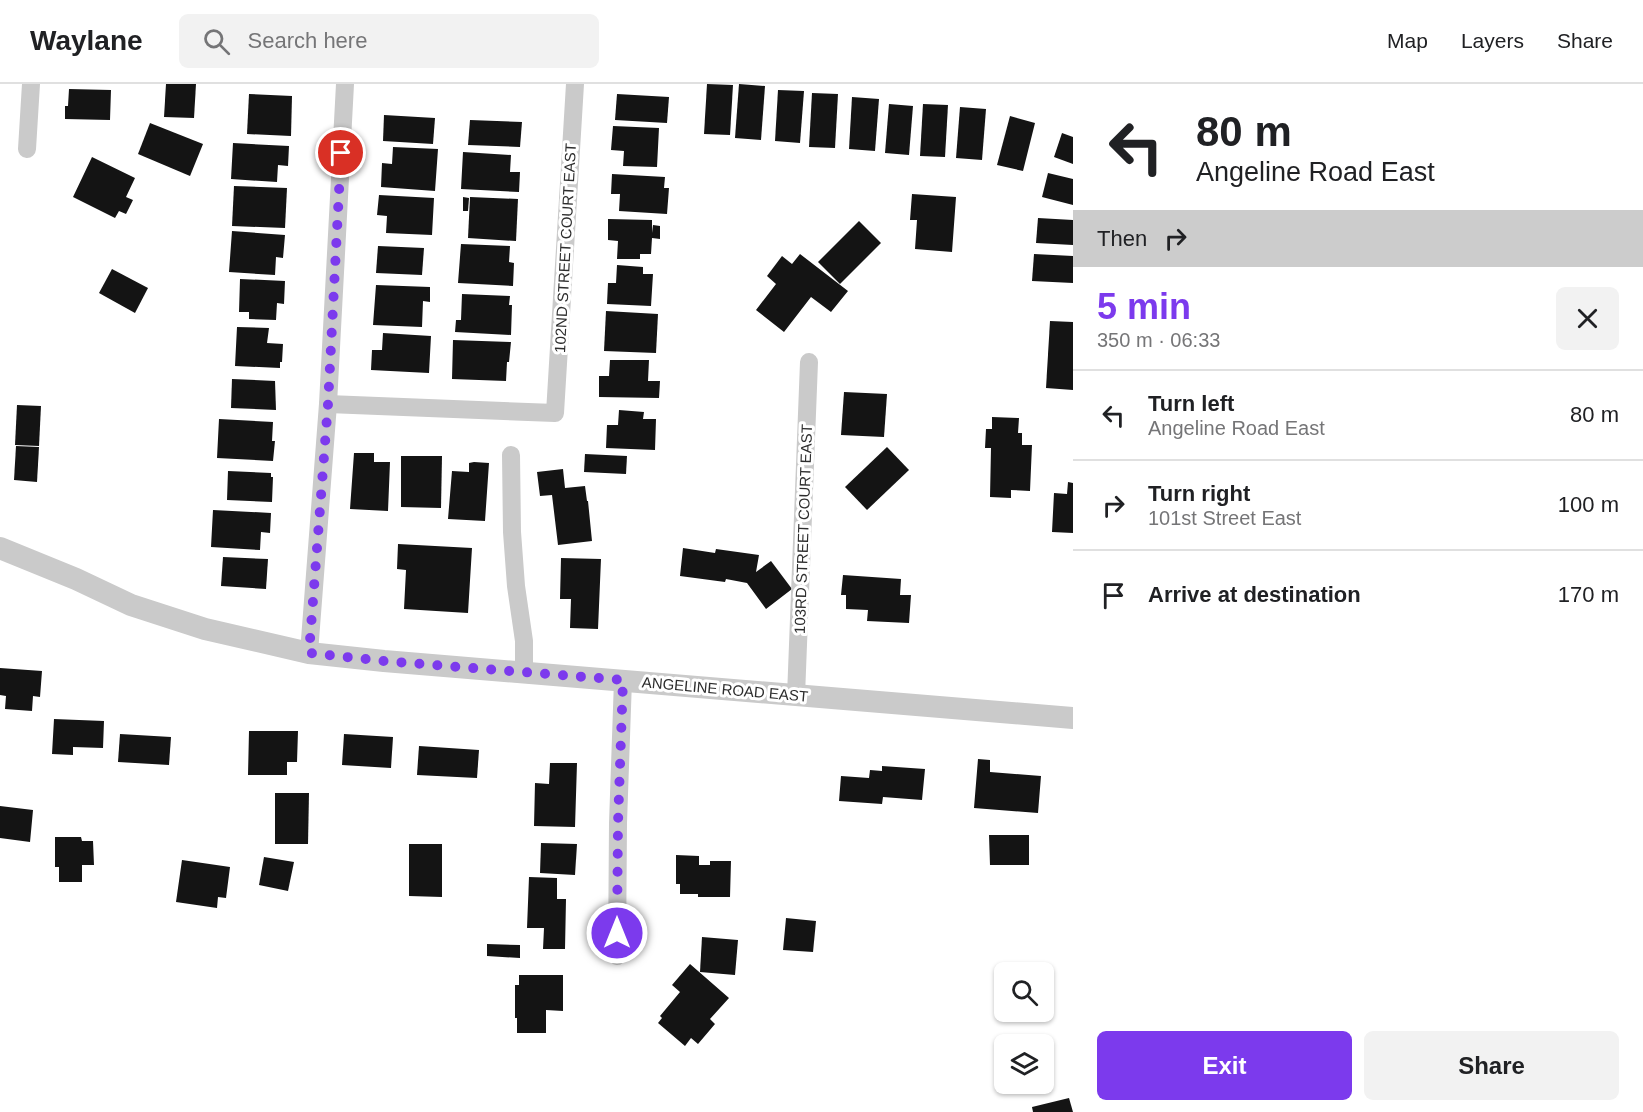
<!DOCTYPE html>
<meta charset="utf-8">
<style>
:root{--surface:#fff;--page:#f2f2f2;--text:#202124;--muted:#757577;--line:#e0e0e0;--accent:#7c3aed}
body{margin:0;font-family:Arial,sans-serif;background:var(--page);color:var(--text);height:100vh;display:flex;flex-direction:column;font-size:22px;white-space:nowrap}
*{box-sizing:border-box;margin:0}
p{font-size:20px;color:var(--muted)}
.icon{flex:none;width:33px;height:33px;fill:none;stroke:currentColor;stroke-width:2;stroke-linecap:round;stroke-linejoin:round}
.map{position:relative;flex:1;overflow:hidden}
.side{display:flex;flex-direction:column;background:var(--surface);width:570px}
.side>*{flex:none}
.banner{background:#fff;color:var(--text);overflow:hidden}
.buttons{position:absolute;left:994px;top:878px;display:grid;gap:12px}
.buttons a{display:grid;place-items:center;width:60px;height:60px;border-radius:9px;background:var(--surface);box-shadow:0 2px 4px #0004;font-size:30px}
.pin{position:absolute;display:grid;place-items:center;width:51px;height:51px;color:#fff;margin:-26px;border:3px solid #fff;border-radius:50%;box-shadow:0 2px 6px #0007}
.me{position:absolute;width:66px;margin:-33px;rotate:0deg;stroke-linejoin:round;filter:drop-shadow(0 0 4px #0008)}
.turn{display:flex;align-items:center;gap:21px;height:126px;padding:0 24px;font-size:27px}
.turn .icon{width:78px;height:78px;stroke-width:2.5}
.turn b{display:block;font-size:42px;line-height:51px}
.then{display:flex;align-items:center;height:57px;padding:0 24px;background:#0003;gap:12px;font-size:22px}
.round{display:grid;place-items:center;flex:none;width:63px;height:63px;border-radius:9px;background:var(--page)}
.headline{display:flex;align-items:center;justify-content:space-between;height:102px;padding:0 24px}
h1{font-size:36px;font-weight:700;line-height:45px;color:var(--accent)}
.button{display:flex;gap:12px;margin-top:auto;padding:12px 24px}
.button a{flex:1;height:69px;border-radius:9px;background:var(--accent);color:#fff;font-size:24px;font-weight:700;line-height:69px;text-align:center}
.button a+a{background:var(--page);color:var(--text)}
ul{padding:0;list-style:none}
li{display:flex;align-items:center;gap:18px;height:90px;padding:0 24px;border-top:2px solid var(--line)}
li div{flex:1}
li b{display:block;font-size:22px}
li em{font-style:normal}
header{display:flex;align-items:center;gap:36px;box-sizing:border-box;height:84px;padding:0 30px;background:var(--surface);border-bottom:2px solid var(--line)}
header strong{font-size:28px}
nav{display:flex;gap:33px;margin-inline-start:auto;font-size:21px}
.search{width:420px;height:54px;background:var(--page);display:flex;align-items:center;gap:15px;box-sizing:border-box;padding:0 21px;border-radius:9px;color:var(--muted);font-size:22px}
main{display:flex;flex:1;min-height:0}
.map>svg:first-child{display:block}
.building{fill:#141414}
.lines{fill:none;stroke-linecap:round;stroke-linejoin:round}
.minor{stroke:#cacaca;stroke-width:18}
.tertiary{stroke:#cacaca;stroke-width:22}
.route{stroke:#7c3aed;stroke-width:10;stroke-dasharray:0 18}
.labels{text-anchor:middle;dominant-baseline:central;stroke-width:6;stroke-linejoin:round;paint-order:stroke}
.street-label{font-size:15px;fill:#2d2d2d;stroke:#fff}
</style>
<header>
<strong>Waylane</strong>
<div class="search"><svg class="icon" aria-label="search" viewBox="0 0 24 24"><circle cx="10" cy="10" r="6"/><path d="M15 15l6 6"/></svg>Search here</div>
<nav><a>Map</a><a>Layers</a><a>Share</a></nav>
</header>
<main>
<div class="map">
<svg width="1073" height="1028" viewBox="0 0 1073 1028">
<rect width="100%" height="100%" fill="#fff"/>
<g class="building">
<path d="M166,0H196L194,34L164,33Z"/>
<path d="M707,0L733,1L730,51L704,50Z"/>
<path d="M739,0L765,2L761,56L735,54Z"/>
<path d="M69,5L111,6L110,36L65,35V22H68Z"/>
<path d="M778,6L804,7L800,59L775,57Z"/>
<path d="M812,9L838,10L835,64L809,63Z"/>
<path d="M249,10L292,12L291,52L247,50Z"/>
<path d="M617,10L669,13L667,39L615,36Z"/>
<path d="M852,13L879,15L875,67L849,65Z"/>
<path d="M889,20L913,22L909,71L885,69Z"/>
<path d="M923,20L948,21L945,73L920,72Z"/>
<path d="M960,23L986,25L982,76L956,74Z"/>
<path d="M384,31L435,34L433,60L383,57Z"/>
<path d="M1010,32L1035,39L1023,87L997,81Z"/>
<path d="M470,36L522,38L520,63L468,61Z"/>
<path d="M150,39L203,60L190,92L138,70Z"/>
<path d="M613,42L659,44L657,83L623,82L624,67L611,66Z"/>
<path d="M1062,49L1073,53V80L1054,73Z"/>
<path d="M233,59L289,62L288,82L278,81L277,98L231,95Z"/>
<path d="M393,63L438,65L435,107L381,103L382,79L392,80Z"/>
<path d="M463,68L511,71L510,88H520L519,108L461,105Z"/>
<path d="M92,73L135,94L126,113L133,116L126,130L119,127L115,134L73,113Z"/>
<path d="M1048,89L1073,95V121L1042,113Z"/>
<path d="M612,90L665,93L664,104H669L667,130L619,127L620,110H611Z"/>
<path d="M234,102L287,104L285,144L232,142Z"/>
<path d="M912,110L956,113L952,168L915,165L917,136H910Z"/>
<path d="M379,111L434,114L432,151L386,149L387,132L377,131Z"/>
<path d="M463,113L469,114L468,127H463Z"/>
<path d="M470,113L518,115L516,157L468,154Z"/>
<path d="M1038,134L1073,136V161L1036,159Z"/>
<path d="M608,135L652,136V149L653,141L660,142V155L652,154L651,170H640V175H617L618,157L608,156Z"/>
<path d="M859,137L881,159L840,200L818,178Z"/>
<path d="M232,147L285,151L283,174L276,173L275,191L229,188Z"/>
<path d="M461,160L510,162L509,178L514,179L513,202L458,199Z"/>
<path d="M378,162L424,164L422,191L376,189Z"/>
<path d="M800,170L848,207L831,228L811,213L784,248L756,226L776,200L767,192L782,172L792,180Z"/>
<path d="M1034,170L1073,172V199L1032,197Z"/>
<path d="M617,181L643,183V190H653L651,222L607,220L608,199H616Z"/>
<path d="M112,185L148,204L135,229L99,209Z"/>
<path d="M240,195L285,197L284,220L277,219L276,236L249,235V228H239Z"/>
<path d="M376,201L430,203V218L423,217L422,243L373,241Z"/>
<path d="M462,210L510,212L509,221H512L511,251L455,248L456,236H461Z"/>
<path d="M606,227L658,230L656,269L604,267Z"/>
<path d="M1050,237L1073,238V306L1046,304Z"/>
<path d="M237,243L269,244L267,259L283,260L282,278H280V284L235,282Z"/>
<path d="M383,249L431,252L429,289L371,286L372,266H382Z"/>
<path d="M453,256L511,258L509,278H507L506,297L452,295Z"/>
<path d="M610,276H649L648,297H660L659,314L599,313V292H609Z"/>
<path d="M232,295L275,297L276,326L231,324Z"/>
<path d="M844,308L887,310L884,353L841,351Z"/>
<path d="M17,321L41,322L39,362L15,361Z"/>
<path d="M619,326L644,328L643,335H656L655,366L606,364L607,341H618Z"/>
<path d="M992,333L1019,334L1018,349H1022V361H1032L1030,407L1011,406V414L990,413L991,364H985L986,345H992Z"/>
<path d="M219,335L273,338L272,357H275L273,377L217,374Z"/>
<path d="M16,362L39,363L37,398L14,396Z"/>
<path d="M887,363L909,386L867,426L845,403Z"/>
<path d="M354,369H374V378H390L388,427L350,425Z"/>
<path d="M585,370L627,372L626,390L584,388Z"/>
<path d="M401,372H442L441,424L401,423Z"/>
<path d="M474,378L489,379L485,437L448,435L452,387L469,388V379Z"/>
<path d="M563,385L565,404L585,402L587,417H588L592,457L558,461L552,411L540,412L537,388Z"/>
<path d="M228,387L271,389V393H273L272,418L227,416Z"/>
<path d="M1068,398L1073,399V449L1052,448L1054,409L1067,410Z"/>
<path d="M213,426L271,429L270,449L261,448L260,466L211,463Z"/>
<path d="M398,460L472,464L468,529L404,525L406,486L397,485Z"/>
<path d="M683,464L715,469L716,465L759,471L756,488L771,477L792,505L766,525L747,499L726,495L725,498L680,492Z"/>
<path d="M223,473L268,475L266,505L221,502Z"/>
<path d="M561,474L601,475L598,545L570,544L571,515H560Z"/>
<path d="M843,491L901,495L900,511H911L909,539L867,537L868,526L846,525V511H841Z"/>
<path d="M0,584L42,587L40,613L33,612L32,627L5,625L6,612L0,611Z"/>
<path d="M54,635L104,637L103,664L73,663V671L52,670Z"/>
<path d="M249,647H298L297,678H287V691H248Z"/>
<path d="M120,650L171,653L169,681L118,678Z"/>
<path d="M344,650L393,653L391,684L342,681Z"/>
<path d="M419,662L479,666L477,694L417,691Z"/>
<path d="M978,675L990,676V688L1041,692L1038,729L974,724Z"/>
<path d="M550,679H577L575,743L534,742L535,699L549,700Z"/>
<path d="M882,682L925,685L922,716L883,713L882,720L839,717L841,692L869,694L870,686L882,687Z"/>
<path d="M275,709H309L308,760H275Z"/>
<path d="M0,722L33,726L30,758L0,754Z"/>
<path d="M989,751H1029V781H990Z"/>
<path d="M55,753H81L82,757H93L94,781H82V798H59V783H55Z"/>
<path d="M541,759L577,760L575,791L540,789Z"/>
<path d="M409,760H442V813L409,812Z"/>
<path d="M676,771L699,772V781H710V777H731L730,813H698V810H680V800H676Z"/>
<path d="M264,773L294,778L288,807L259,801Z"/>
<path d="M182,776L230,783L226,814L218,813L217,824L176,818Z"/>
<path d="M529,793L557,794V815H566L565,865H543L544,844H527Z"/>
<path d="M786,834L816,837L813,868L783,866Z"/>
<path d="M702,853L738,856L735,891L700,888Z"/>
<path d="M487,860L520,861V874L487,872Z"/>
<path d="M690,880L729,914L710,935L715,940L698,960L691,954L685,962L658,939L662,934L660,932L680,908L672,901Z"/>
<path d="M519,891H563V927L546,926V949H517V934H515V901H519Z"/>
<path d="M1069,1014L1073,1028H1033L1032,1023Z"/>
</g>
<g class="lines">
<g class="minor">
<path d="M27,65L31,0"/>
<path d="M328,320L555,329L575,0"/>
<path d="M511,371L512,448L516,502L524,557V589"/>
<path d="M309,569L328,320L345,0"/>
<path d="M796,612L809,278"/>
<path d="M617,872L618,739L623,596"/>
</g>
<path class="tertiary" d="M0,464L76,495L131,521L205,545L309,569L384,577L1073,634"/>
</g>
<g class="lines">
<path class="route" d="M341,69L328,320L309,569L384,577L623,596L618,739L617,849"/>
</g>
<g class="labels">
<g class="street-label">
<text transform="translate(565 164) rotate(-87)">102ND STREET COURT EAST</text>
<text transform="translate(803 445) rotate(-88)">103RD STREET COURT EAST</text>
<text transform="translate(725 605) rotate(5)">ANGELINE ROAD EAST</text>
</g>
</g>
</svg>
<div class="buttons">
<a><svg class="icon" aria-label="search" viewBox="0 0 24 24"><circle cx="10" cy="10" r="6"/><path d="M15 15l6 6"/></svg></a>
<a><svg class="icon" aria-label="layers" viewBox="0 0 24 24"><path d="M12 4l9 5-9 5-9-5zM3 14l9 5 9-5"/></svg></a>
</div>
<div class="pin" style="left:341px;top:69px;background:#d93025"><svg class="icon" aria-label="arrive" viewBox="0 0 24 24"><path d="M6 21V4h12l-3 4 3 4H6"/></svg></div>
<svg class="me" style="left:617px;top:849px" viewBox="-20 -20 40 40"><circle r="17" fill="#7c3aed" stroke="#fff" stroke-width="3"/><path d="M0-11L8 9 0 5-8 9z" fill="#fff"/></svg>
</div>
<section class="side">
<div class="banner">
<div class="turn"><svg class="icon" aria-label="left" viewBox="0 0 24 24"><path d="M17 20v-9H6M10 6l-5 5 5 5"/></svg><div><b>80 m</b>Angeline Road East</div></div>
<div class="then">Then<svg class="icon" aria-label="right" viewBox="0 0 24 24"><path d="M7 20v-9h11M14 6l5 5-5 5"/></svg></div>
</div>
<div class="headline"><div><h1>5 min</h1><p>350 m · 06:33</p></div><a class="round"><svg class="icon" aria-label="close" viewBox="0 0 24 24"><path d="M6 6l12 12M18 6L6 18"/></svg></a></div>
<ul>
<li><svg class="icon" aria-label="left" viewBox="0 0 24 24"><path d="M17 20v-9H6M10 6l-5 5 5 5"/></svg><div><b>Turn left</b><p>Angeline Road East</p></div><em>80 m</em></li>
<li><svg class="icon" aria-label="right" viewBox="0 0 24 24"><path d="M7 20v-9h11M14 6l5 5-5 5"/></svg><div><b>Turn right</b><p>101st Street East</p></div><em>100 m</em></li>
<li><svg class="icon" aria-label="arrive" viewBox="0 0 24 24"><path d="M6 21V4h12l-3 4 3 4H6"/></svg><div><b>Arrive at destination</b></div><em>170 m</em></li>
</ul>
<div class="button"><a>Exit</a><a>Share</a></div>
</section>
</main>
